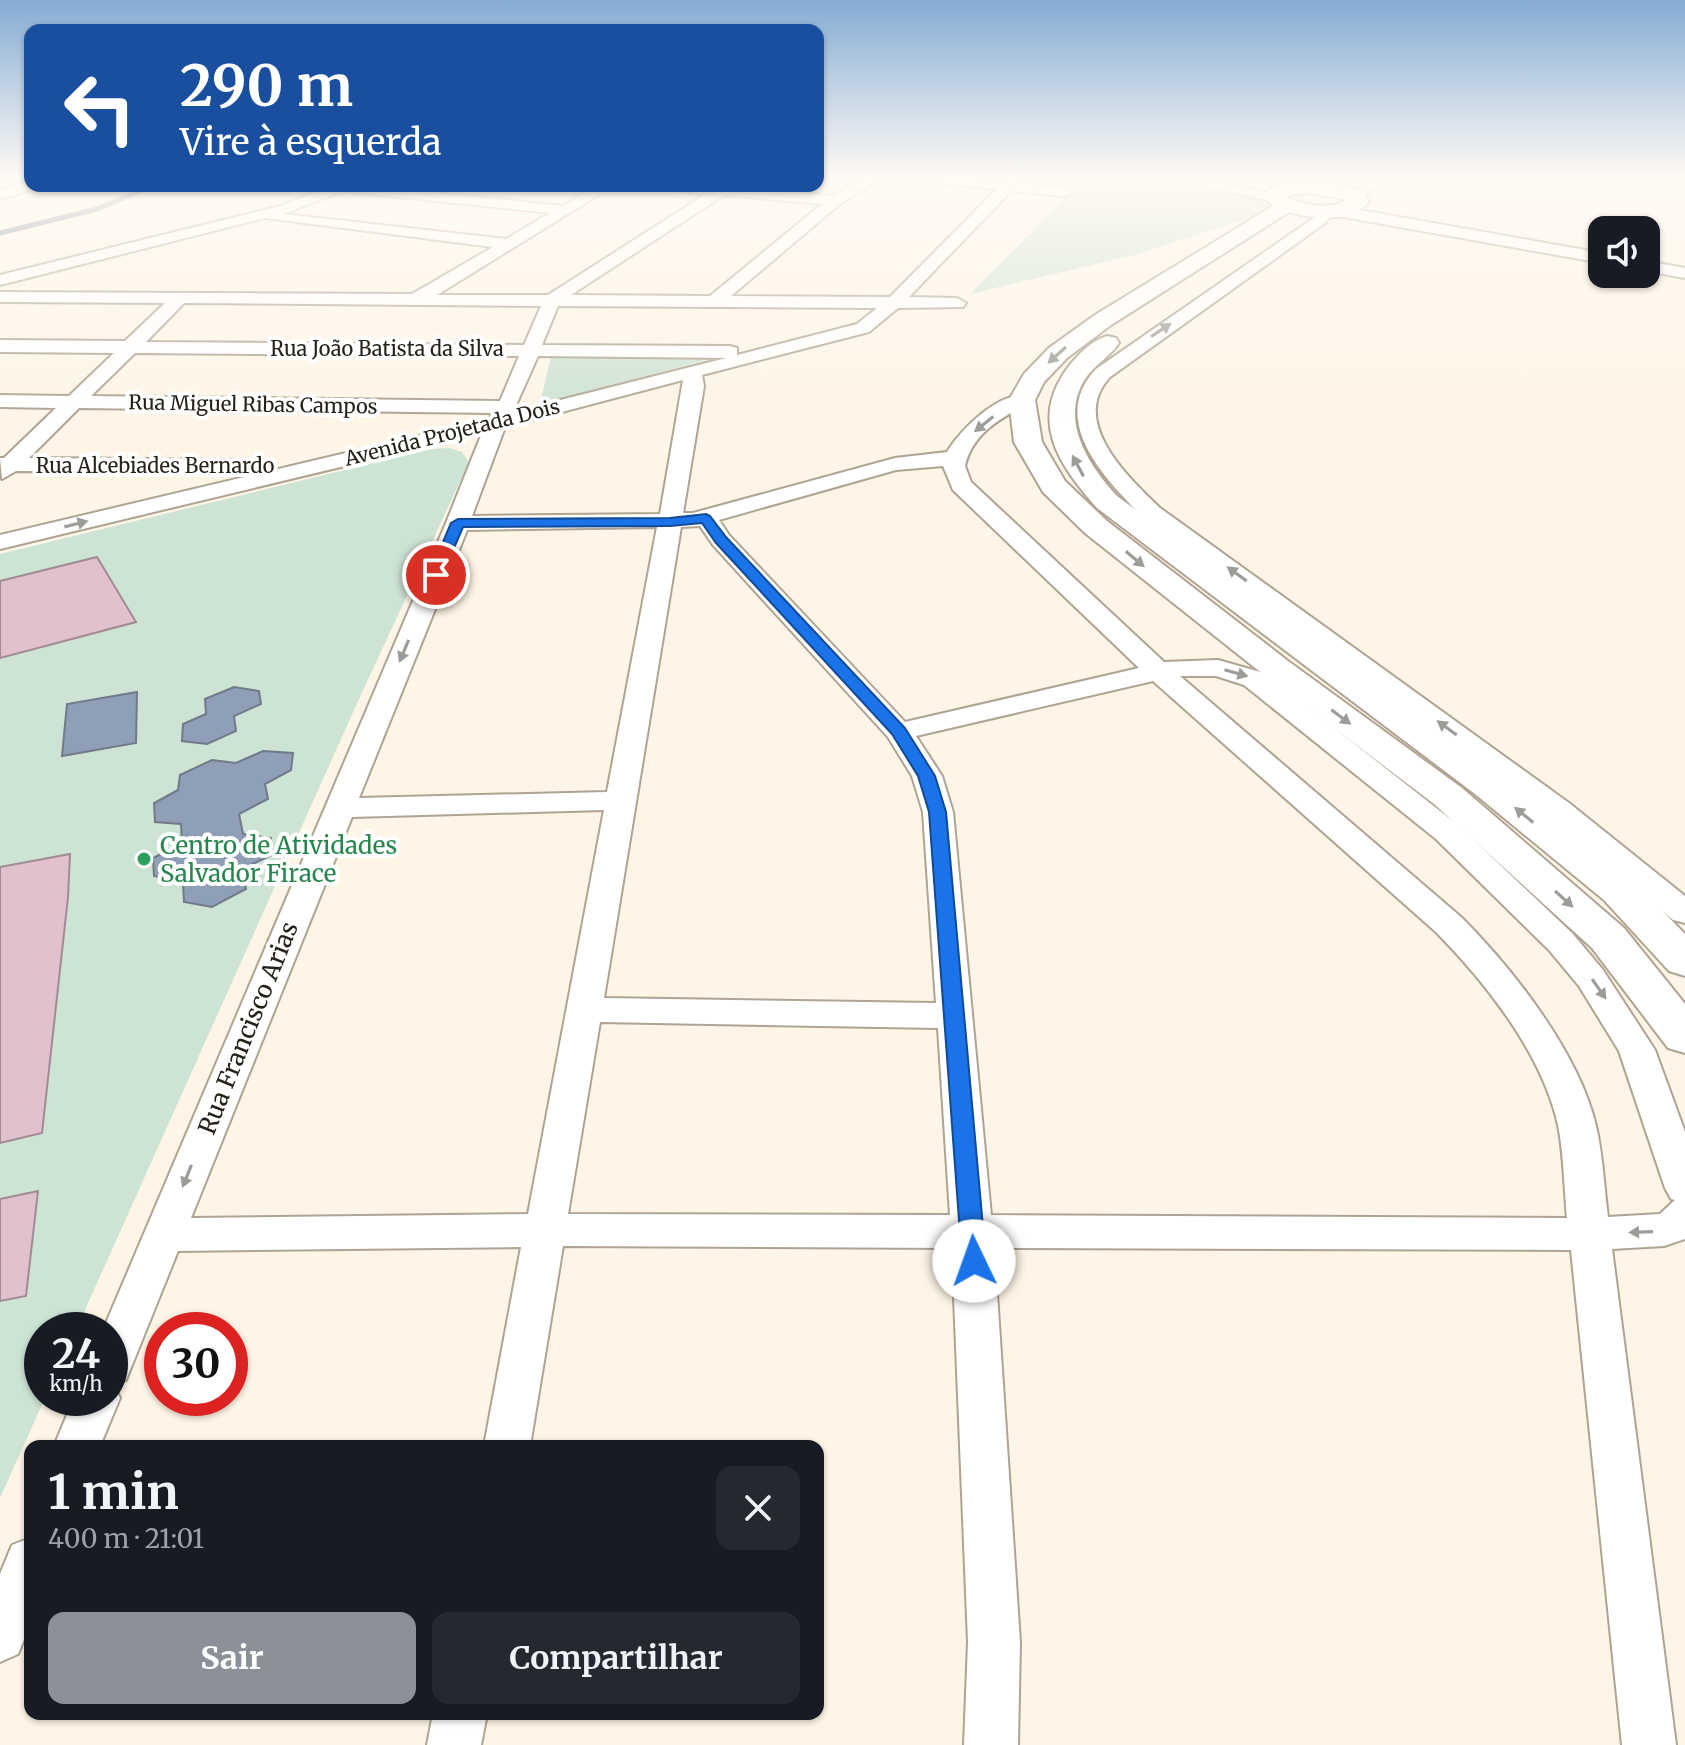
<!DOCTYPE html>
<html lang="pt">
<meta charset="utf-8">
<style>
:root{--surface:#171b24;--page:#242831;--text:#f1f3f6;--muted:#9ea1a6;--accent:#8c9099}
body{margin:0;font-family:Merriweather,serif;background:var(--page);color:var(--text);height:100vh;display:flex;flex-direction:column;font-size:30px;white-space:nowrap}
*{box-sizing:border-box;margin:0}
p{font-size:26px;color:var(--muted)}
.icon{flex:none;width:44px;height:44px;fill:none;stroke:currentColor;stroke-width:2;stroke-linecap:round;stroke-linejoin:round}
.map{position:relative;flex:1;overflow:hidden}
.drawer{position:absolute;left:24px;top:1440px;width:800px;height:280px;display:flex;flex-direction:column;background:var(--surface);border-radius:16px;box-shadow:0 2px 6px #0004}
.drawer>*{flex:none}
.top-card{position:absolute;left:24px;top:24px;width:800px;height:168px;border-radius:16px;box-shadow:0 2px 6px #0004;background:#1a4fa0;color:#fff;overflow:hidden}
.fabs{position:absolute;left:1588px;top:216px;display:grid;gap:16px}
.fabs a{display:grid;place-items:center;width:72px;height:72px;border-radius:16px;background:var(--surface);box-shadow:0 2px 6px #0004;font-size:40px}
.speed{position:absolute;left:24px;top:1312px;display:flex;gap:16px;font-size:40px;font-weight:700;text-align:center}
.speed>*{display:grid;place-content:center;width:104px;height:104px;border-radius:50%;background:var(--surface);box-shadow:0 2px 6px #0004;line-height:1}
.speed small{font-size:20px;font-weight:400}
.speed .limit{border:12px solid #d22;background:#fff;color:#111}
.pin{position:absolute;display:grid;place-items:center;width:68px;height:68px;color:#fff;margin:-34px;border:4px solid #fff;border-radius:50%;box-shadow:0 2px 8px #0007}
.me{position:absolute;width:88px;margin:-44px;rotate:357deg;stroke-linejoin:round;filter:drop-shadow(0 0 6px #0008)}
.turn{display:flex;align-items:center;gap:28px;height:168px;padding:0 24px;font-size:36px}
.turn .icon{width:104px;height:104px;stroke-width:2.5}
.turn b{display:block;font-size:56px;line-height:68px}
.round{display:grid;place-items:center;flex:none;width:84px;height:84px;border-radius:16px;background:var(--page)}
.head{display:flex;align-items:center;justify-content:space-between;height:136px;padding:0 24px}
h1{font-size:48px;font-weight:700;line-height:60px}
.cta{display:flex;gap:16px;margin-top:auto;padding:16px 24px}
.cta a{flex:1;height:92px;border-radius:16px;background:var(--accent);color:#fff;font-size:32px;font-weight:700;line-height:92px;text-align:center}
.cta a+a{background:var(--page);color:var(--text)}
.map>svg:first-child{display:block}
.green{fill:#cde3d4}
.water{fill:#909fb8;stroke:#707a89;stroke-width:2}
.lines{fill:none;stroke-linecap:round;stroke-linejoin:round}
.stream{stroke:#707a89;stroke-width:5}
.building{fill:#e2c1ce;stroke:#a08b93;stroke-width:2}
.minor-casing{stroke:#afa392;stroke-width:4}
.major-casing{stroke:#afa392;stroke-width:4}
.minor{fill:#fff;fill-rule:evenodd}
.major{fill:#fff;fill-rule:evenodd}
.oneway{fill:#9d9c98}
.route{fill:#1a73e8;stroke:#114b97;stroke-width:2}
.leisure-dot{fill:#2e9e5b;stroke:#fff;stroke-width:3}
.labels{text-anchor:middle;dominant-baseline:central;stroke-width:8;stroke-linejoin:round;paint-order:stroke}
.far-street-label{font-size:20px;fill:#26221b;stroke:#fff}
.leisure-label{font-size:24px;fill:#27864d;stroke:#fff;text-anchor:start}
.street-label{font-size:24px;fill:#26221b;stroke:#fff}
</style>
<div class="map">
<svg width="1685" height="1745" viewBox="0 0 1685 1745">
<rect width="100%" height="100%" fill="#fef5e6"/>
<g class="green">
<path d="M1021,176C1104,176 1195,170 1272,205L1262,214L1134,255L970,294L1072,191L1024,185Z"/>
<path d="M551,356L707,360L540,404Z"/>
<path d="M449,448L462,452L469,462L359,699L76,1330H42V1398H45L0,1498V554L431,449Z"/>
</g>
<g class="water">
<path d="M234,687L259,691L261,704L234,716L236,731L207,744L182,741L183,724L206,714L205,699Z"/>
<path d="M137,692L136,743L62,756L67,704Z"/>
<path d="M263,751L293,753L291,770L265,784L268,799L239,814L243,834L271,838L272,855L242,869L246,889L212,907L184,902L183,882L154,876L153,858L182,843L181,824L155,822L154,803L178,790L180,775L212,760L236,763Z"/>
</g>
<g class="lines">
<path class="stream" d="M0,233L97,209L152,186"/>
</g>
<g class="building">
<path d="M97,557L136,622L0,658V581Z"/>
<path d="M70,854L68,897L42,1133L0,1143V867Z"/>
<path d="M38,1191L26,1296L0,1301V1199Z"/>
</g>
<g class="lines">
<defs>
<g id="minor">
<path d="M866,176H884L840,204L731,296L890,297L997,189L907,180L900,176H952L1004,182L1005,176H1019V183L1065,188L1072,192L1065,196L1011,191L909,297L957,298L966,303L963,307L898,308L869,332L702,375L704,386L683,513H693L895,458L947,452C960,430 1001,389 1029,396L1032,400L1029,404C1001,417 972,434 965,466L971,482L1164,662L1218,660L1264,673L1458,825L1573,934L1603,970L1655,1050L1685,1132V1239L1664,1246L1612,1249L1676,1745H1622L1571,1250L994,1248L1020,1642L1018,1745H964L968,1642L952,1248L563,1246L530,1446H484L521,1247L178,1251L126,1380L113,1384L120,1398L100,1446H54L74,1398H110V1330H103L446,523L482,433L0,549V535L489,419L493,413L79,408L29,458L262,460L273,466L262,472L16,471L2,479L0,458H4L56,408L0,407V395L69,396L114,353L0,352V340L125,341L165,303L0,302V292L412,294L493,247L265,218L0,285V275L280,206L330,186H373L563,206L596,186H613L437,295H548L706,194L672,190L665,186H720L832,196ZM342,191L550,213L506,239L284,214ZM724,195L822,204L710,296L571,295ZM184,303L541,306L524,345L146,342ZM558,306L877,308L857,324L737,355V348L730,346L542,345ZM135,353L519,356L500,401L91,396ZM538,356L726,358L513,412ZM683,380L660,514L472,516L505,427ZM943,466L953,490L1139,668L905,722L729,535L719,520L896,470ZM700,526L713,545L888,737L912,776L923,812L936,1003L604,998L681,527ZM657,527L607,792L359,798L467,530ZM1180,676H1216L1244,685L1436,839L1549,950L1579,986L1619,1051L1665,1188L1671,1199L1675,1200L1660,1214L1608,1217C1604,1187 1603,1155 1596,1126C1579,1053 1513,969 1461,917ZM1153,681L1437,933C1487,984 1542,1054 1558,1125C1564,1155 1564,1187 1567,1218L991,1215L953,812L942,776L916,736ZM604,810L528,1214L191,1218L352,817ZM600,1022L938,1028L950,1215L568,1214Z"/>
<path d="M1163,176H1191L1273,194L1280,198L1273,202Z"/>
<path d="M1308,176H1323L1331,185L1324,189Z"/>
<path d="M1376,176H1393L1360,199H1350V193Z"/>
<path d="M30,182V186H37L35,189L0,199V190Z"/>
<path d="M1332,205L1602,253V263L1332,215L1325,223L1110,377C1068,422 1129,478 1160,508L1569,803L1685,896V923L1673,920L1547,815L1144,518C1106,480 1047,421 1096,369L1315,217L1322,208Z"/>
<path d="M1646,261L1685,268V278L1646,271Z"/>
<path d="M30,1538V1625L18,1654L0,1662V1574L12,1545Z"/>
<path d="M433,1714H487L481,1745H427Z"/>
</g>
<g id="major">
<path d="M1309,181L1342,185L1364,193L1369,202C1351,223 1313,219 1289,212L1111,325L1067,358L1044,382L1035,400L1042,442L1065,481L1107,521L1288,661L1462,788L1624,928L1685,1004V1053L1668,1048L1592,948L1434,804L1264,675L1085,533L1043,492L1014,442L1009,400L1024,374L1049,348L1095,315L1273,206L1262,195C1275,182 1292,182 1309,181ZM1309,193L1348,200C1328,210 1304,206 1285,196Z"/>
<path d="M1107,336L1116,338L1119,343C1110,357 1094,365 1085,379C1059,421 1089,465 1117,496L1503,778L1634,882L1685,934V976L1669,971L1604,900L1475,794L1097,508C1058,464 1028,420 1069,366C1079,354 1092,340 1107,336Z"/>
</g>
</defs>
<use href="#minor" class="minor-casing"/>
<use href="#major" class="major-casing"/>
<use href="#minor" class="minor"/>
<use href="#major" class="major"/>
</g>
<defs><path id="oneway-solid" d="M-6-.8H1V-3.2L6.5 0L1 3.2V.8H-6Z" transform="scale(2)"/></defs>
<g class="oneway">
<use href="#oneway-solid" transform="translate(1161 330) rotate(-34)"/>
<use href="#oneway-solid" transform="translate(1057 355) rotate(138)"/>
<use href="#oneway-solid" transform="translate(984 424) rotate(141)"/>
<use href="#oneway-solid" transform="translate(1078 466) rotate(-118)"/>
<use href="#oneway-solid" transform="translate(76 524) rotate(-14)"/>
<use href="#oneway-solid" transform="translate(1135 559) rotate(40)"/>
<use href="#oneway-solid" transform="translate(1237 574) rotate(-144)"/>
<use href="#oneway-solid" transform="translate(404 651) rotate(113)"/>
<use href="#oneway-solid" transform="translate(1236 673) rotate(16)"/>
<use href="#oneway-solid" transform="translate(1341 717) rotate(37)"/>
<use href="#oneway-solid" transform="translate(1447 728) rotate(-144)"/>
<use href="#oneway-solid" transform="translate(1524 815) rotate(-141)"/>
<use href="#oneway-solid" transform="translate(1564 899) rotate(42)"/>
<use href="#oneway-solid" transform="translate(1599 989) rotate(55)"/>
<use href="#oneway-solid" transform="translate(187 1176) rotate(112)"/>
<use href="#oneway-solid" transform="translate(1641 1232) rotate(178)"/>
</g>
<linearGradient id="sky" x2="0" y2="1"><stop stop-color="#85acd5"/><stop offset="0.42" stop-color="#fffaf4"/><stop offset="1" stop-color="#fffaf4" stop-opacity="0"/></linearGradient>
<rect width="1685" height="421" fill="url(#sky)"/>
<path class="route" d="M706,514L710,516L726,537L905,728L935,776L946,812L986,1261L982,1268L974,1271L965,1268L962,1261L929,812L918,776L892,734L716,543L702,523L670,526L463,527L441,578L429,575L451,523L458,519L670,518Z"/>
<circle class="leisure-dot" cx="144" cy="859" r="8"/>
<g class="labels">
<g class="far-street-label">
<text x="387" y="348">Rua João Batista da Silva</text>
<text transform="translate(253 404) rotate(1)">Rua Miguel Ribas Campos</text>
<text transform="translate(452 432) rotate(-14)">Avenida Projetada Dois</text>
<text x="155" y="465">Rua Alcebiades Bernardo</text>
</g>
<g class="leisure-label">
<text x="160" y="845">Centro de Atividades<tspan x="160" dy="28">Salvador Firace</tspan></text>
</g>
<g class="street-label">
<text transform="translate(248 1028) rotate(-68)">Rua Francisco Arias</text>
</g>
</g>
</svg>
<div class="fabs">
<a><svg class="icon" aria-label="sound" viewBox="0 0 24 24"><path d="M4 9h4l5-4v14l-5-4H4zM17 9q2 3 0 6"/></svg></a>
</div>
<div class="speed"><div>24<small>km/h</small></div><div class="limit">30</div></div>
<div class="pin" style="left:436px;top:575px;background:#d93025"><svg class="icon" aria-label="arrive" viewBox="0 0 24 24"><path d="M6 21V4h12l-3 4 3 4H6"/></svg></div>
<svg class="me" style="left:974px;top:1261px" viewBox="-20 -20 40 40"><circle r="19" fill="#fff"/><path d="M0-13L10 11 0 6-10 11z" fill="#1a73e8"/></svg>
<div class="top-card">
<div class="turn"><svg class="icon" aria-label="left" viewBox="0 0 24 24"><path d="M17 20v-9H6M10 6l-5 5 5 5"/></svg><div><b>290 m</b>Vire à esquerda</div></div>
</div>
<section class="drawer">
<div class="head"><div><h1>1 min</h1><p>400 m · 21:01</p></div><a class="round"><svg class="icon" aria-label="close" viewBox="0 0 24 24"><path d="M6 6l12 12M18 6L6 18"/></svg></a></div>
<div class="cta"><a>Sair</a><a>Compartilhar</a></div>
</section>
</div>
